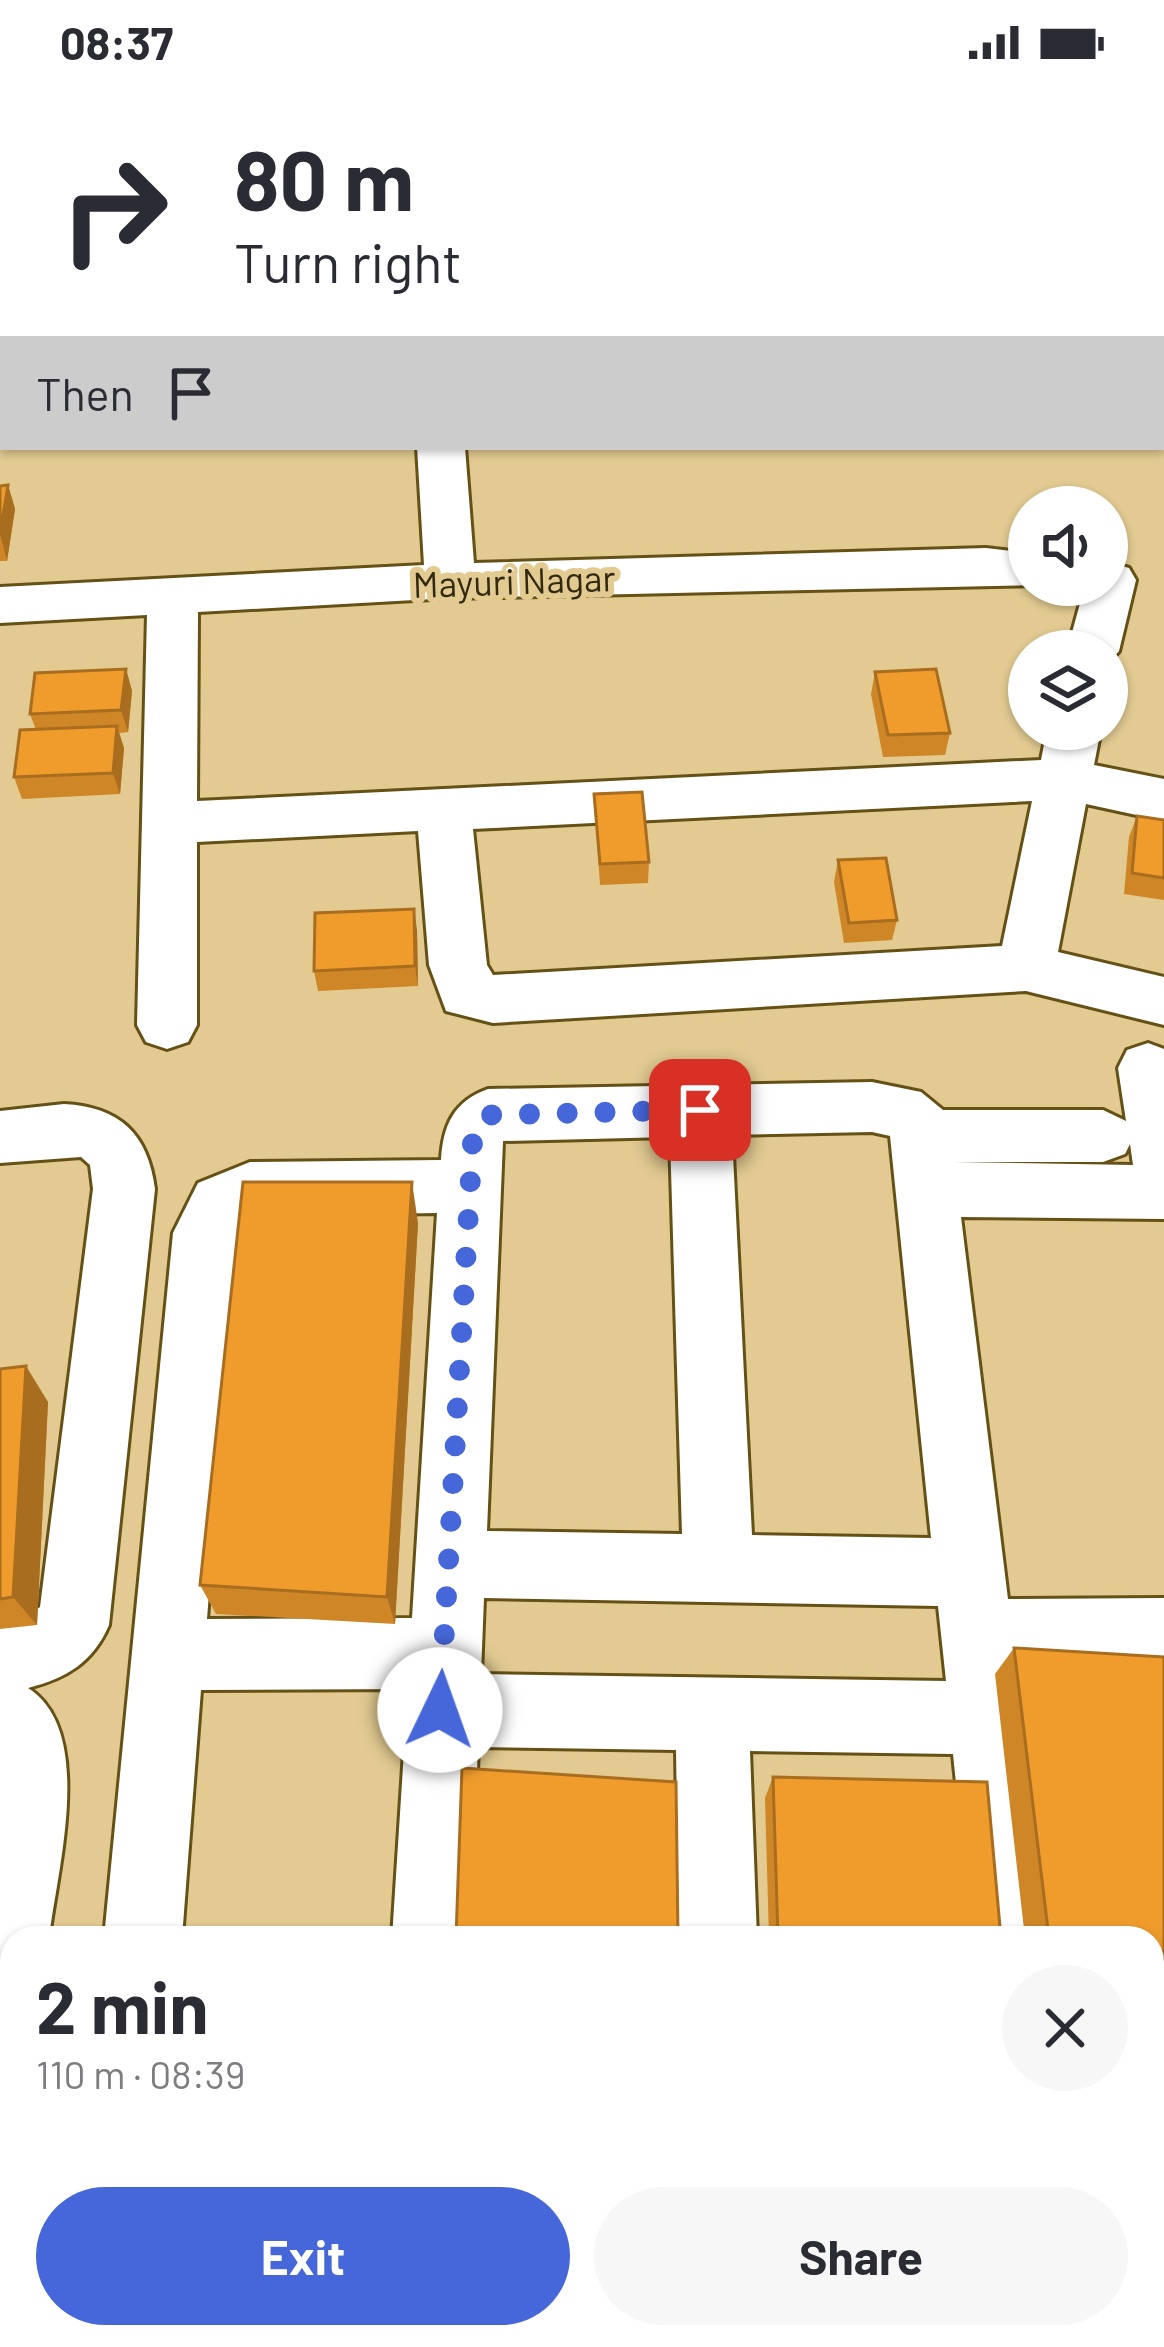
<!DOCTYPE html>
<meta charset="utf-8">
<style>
:root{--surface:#fff;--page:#f7f7f7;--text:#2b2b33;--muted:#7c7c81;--accent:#4667da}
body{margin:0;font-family:Barlow,sans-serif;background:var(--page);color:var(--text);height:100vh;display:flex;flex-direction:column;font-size:45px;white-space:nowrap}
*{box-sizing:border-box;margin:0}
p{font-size:39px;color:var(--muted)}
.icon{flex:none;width:66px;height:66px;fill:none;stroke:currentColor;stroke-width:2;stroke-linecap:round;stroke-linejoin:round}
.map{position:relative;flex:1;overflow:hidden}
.sheet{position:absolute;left:0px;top:1842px;width:1164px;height:423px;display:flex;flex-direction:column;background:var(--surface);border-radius:36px 36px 0 0;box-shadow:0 3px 9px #0004}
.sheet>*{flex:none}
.guide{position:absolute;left:0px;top:0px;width:1164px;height:366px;box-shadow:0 3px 9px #0004;background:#fff;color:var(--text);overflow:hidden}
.controls{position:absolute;left:1008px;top:402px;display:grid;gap:24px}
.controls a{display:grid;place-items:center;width:120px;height:120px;border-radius:50%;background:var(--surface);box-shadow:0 3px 9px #0004;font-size:60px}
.pin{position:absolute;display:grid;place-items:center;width:102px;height:102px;color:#fff;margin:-51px;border-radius:24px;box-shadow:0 6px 18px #0006}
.me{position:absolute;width:132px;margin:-66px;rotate:3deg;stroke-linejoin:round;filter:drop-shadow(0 0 9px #0008)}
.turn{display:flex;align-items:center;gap:42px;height:252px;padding:0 36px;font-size:54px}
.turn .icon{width:156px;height:156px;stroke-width:2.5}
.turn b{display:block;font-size:84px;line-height:102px}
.then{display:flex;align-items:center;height:114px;padding:0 36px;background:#0003;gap:24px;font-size:45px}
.round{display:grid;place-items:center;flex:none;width:126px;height:126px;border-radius:63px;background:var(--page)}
.head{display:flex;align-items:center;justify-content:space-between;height:204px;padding:0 36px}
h1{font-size:72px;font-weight:700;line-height:90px}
.button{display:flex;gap:24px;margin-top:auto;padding:24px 36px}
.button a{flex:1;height:138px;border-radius:72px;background:var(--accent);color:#fff;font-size:48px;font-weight:700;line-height:138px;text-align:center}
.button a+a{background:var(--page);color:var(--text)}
.status{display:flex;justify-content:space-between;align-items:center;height:84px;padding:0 60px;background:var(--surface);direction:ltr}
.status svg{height:33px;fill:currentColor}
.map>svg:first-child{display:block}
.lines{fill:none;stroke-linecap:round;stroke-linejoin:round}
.minor-casing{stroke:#655015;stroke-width:6}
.minor{fill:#fff;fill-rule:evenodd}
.wall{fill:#ce8626}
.shaded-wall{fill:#a86d1f}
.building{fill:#f09c2c;stroke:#a86d1f;stroke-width:3}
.route{stroke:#4667da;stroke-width:21;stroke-dasharray:0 37.8}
.labels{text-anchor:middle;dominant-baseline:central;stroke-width:12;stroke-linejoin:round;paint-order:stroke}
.far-street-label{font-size:36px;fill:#322911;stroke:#e2ca91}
</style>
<div class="status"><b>08:37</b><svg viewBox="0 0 49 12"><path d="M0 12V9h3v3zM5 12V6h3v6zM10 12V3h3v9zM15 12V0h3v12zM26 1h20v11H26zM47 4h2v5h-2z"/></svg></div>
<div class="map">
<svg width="1164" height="2263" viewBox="0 0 1164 2263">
<rect width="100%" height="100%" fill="#e2ca91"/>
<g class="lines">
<defs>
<g id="minor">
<path d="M870,0H913L915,3H872Z"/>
<path d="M1161,142L1164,143V169L1161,168Z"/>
<rect x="0" y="319" width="3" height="30"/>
<path d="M417,363H465L474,479L986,464L1029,469V501H1037L450,514L198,528L197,717L1041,676L1047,645H1101L1094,681L1164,695V737L1086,720L1058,868L1164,893V941L1026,907L493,939L446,927L429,881L418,747L197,758V941L188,958L167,965L146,958L137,941L147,531L0,539V503L424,481ZM1032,717L1002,862L493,891L487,881L473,745Z"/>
<path d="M1111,479L1129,484L1136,496L1119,567L1107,581V567H1067L1085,501H1107Z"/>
<path d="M1148,959L1164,965V1135L961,1133L1008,1515L1164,1514V1584L1017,1585L1050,1854H972L953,1670L750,1667L757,1854H679L676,1666L478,1663L470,1854H392L408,1605L201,1606L182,1854H104L173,1149L198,1099L250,1078L441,1076C443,1041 454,1017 488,1005L872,998L921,1008L943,1026H1103L1126,1037L1118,984L1127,966ZM872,1048L890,1052L931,1454L752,1451L732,1051ZM670,1053L682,1450L487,1447L503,1057ZM1130,1060L1133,1081L954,1078H1103L1125,1070ZM437,1129L412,1534L207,1535L237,1149L242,1137L254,1132ZM484,1514L938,1522L946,1597L481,1590Z"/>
<path d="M64,1020C120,1023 148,1050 155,1105L109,1541C93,1578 67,1594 28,1604C96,1647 57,1786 49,1854H12V1966L0,1971V1540L26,1533L40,1523L93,1105L90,1081L81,1073L0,1079V1027Z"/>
<path d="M1164,2152V2236L1152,2237V2153Z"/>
<path d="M360,2253H446L444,2263H358Z"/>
<path d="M685,2253H771L772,2263H686Z"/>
<rect x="1004" y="2253" width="86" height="10"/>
</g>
</defs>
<use href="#minor" class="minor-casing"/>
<use href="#minor" class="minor"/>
</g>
<g class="wall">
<path d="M474,0H550L552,3H476Z"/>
<rect x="0" y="235" width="3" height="82"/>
<path d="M8,401L15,425L7,477H0V402Z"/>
<path d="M126,585L132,607L128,648L119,649L124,664L120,710L22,715L14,693L36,646L30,630Z"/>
<path d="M875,588L950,649L945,671L883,673L871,610Z"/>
<path d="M594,710L649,778L648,799L600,801Z"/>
<path d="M1137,732L1164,736V816L1124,810L1129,753Z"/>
<path d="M838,776L897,836L892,856L844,859L834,798Z"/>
<path d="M417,846L418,902L318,907L314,887Z"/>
<path d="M418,1139L395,1540L216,1530L200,1501Z"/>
<path d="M0,1285L48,1318L37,1541L0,1545Z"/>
<path d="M1014,1564L1164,1573V2107L1152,2106V1854H1025L995,1590Z"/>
<path d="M773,1693L1001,1854H769L765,1714Z"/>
<path d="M780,2253H1036V2263H785L780,2261Z"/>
</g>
<g class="shaded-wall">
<path d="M8,401L15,425L7,477L0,450Z"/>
<path d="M126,585L132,607L128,648L121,626Z"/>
<path d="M117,642L124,664L120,710L113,689Z"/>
<path d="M414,825L417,846L418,902L415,882Z"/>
<path d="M412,1098L418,1139L395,1540L387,1513Z"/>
<path d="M26,1282L48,1318L37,1541L13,1513Z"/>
</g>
<g class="building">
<path d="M491,0H550L552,3H493Z"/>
<rect x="0" y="235" width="3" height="48"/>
<path d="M8,401L0,450V402Z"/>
<path d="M126,585L121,626L30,630L35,589Z"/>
<path d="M936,585L950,649L888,651L875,588Z"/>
<path d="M117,642L113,689L14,693L20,646Z"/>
<path d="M642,708L649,778L600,780L594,710Z"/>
<path d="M1137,732L1164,736V794L1132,789Z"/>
<path d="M886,774L897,836L849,839L838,776Z"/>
<path d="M414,825L415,882L314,887L315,829Z"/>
<path d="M243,1098H412L387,1513L200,1501Z"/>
<path d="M26,1282L13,1513L0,1515V1285Z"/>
<path d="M1014,1564L1164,1573V2102L1152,2101V1854H1049Z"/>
<path d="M462,1684L676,1698L678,1854H456Z"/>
<path d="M773,1693L987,1698L1001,1854H778Z"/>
<path d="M441,2253H683V2263H522L441,2259Z"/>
<path d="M790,2253H1036V2263H791Z"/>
</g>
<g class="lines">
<path class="route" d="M440,1626L473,1050L488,1031L700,1026"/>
</g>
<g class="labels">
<g class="far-street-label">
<text transform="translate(514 496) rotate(-2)">Mayuri Nagar</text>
</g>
</g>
</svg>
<div class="controls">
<a><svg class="icon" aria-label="sound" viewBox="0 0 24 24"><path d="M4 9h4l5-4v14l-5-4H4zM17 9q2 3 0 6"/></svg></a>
<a><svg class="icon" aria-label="layers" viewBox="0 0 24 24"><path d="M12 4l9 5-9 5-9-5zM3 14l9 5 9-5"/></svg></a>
</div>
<div class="pin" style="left:700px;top:1026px;background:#d93025"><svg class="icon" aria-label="arrive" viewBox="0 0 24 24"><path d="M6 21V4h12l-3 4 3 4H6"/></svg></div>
<svg class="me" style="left:440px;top:1626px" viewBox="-20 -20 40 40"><circle r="19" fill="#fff"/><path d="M0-13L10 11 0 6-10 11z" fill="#4667da"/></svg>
<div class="guide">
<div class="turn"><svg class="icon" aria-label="right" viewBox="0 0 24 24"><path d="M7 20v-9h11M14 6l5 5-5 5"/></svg><div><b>80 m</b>Turn right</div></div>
<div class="then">Then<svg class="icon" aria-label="arrive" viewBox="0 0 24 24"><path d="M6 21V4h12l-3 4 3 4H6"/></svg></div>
</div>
<section class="sheet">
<div class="head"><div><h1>2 min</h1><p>110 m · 08:39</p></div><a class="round"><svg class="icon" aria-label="close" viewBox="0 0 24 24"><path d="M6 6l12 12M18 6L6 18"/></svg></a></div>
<div class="button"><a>Exit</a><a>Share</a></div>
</section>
</div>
